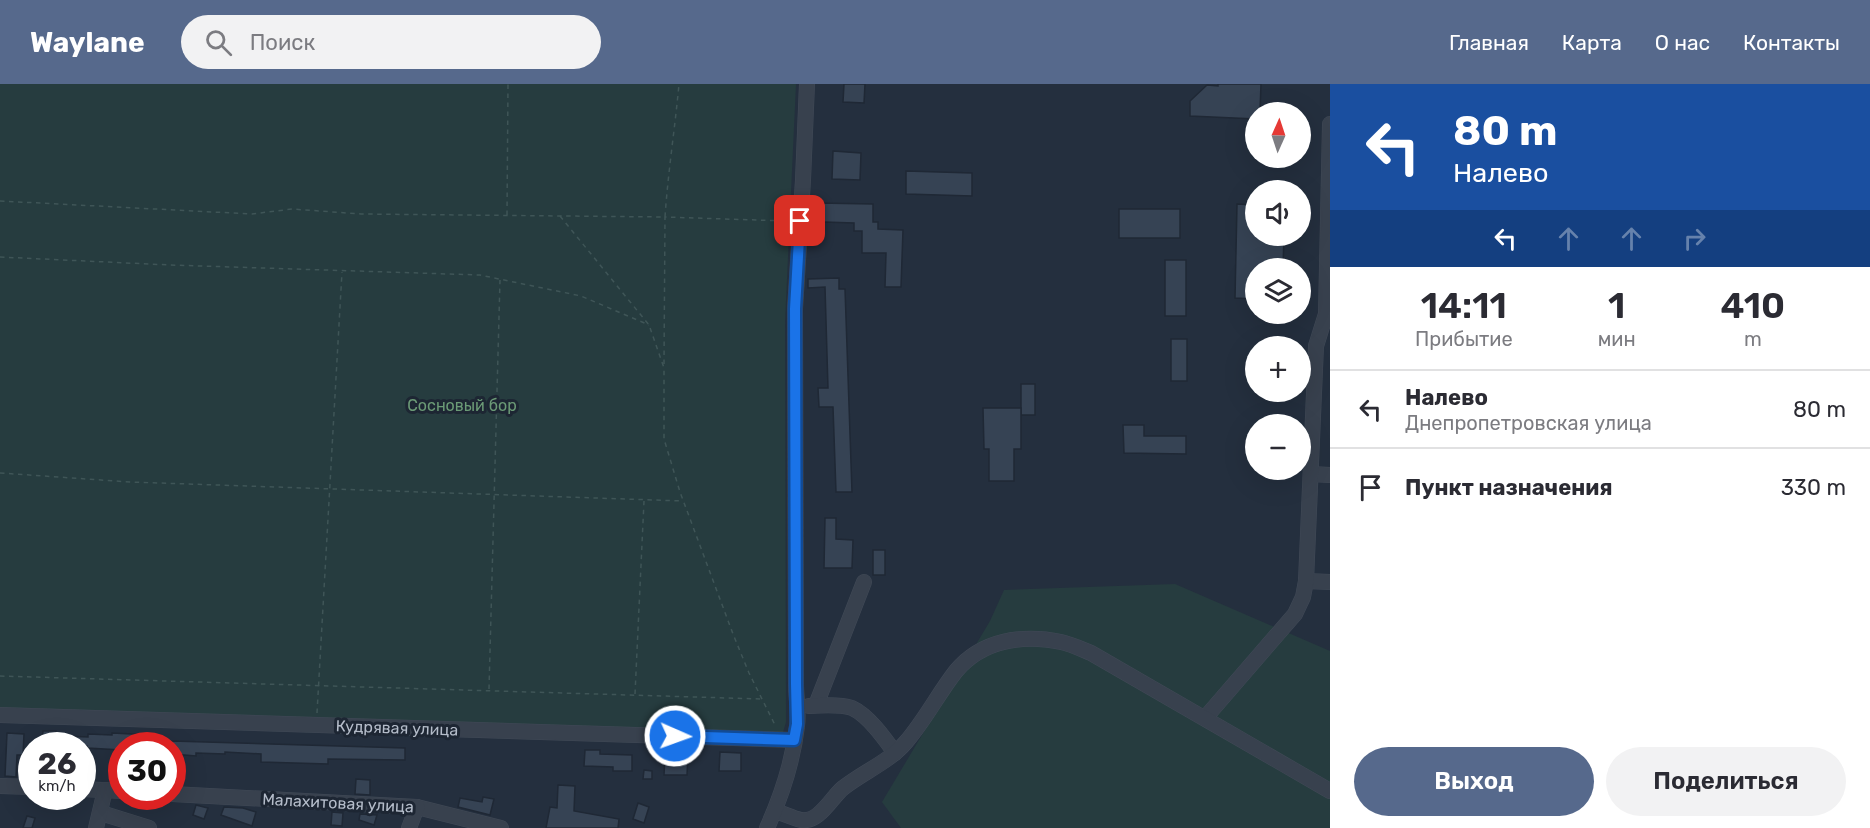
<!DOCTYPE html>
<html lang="ru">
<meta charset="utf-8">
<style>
:root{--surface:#fff;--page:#f2f2f3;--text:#2b2b33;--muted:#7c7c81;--line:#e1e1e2;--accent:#56698c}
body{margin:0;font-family:Rubik,sans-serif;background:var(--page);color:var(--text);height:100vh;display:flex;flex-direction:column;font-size:22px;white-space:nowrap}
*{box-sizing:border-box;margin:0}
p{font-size:20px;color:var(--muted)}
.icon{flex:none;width:33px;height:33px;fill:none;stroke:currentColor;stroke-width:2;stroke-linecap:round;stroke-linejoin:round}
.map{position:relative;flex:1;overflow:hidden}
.details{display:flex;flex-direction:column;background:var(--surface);width:540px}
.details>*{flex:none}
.banner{background:#1a4fa0;color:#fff;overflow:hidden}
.needle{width:39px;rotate:3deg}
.controls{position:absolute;left:1245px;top:18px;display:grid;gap:12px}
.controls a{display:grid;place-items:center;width:66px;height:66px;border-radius:50%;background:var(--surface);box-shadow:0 6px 24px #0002;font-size:30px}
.speed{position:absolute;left:18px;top:648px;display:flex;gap:12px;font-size:30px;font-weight:700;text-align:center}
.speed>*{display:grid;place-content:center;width:78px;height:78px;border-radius:50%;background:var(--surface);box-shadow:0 6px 24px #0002;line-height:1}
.speed small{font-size:15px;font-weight:400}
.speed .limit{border:9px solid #d22;background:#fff;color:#111}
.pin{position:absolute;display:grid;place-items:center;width:51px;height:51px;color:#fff;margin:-26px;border-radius:12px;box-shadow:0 3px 9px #0006}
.me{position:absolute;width:66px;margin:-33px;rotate:92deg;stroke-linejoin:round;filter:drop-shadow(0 0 4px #0008)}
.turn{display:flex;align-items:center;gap:21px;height:126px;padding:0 24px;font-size:27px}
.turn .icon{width:78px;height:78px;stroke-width:2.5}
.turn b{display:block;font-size:42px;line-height:51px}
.lanes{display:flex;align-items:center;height:57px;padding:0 24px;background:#0003;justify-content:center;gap:30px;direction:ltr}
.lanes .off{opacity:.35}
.eta{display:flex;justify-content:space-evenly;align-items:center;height:102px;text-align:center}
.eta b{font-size:36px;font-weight:600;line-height:42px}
.action{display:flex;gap:12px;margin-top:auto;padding:12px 24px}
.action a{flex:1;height:69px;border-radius:36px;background:var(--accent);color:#fff;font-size:24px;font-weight:600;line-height:69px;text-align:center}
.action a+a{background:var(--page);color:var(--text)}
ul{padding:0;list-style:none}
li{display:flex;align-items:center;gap:18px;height:78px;padding:0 24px;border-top:2px solid var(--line)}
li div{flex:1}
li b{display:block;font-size:22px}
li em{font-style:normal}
header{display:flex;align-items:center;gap:36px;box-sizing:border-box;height:84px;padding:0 30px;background:var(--accent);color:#fff}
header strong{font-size:28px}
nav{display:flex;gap:33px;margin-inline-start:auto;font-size:21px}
.search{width:420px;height:54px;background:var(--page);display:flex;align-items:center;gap:15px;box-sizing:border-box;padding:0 21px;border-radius:33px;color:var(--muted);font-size:22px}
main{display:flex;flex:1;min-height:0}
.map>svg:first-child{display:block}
.green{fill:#263c3f}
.building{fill:#364354;stroke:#1f2835;stroke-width:1.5}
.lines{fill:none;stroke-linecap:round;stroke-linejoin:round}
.minor-casing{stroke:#414a57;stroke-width:16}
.path{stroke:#3f5557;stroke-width:1.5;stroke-dasharray:4.5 4.5;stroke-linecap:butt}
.minor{stroke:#38414e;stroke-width:15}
.route-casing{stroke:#114b97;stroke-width:15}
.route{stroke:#1a73e8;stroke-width:10}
.labels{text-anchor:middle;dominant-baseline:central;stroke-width:6;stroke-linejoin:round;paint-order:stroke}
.park-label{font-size:16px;fill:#6b9a76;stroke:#1d2633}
.street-label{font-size:16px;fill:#b4bcc9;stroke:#1d2633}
</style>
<header>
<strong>Waylane</strong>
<div class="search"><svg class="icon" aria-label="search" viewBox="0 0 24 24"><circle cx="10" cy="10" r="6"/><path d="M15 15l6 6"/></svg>Поиск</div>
<nav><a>Главная</a><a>Карта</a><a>О нас</a><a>Контакты</a></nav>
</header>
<main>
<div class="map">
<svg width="1330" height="744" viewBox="0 0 1330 744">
<rect width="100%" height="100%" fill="#242f3e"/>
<g class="green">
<path d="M0,0H796L785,238L786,638L782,652L0,628Z"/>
<path d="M1175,500L1330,567V744H901L882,718L990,537L1004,506Z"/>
</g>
<g class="building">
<path d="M844,0H865L864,19L843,18Z"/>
<path d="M1218,0H1261L1260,28H1256V35L1190,32V17L1207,1L1218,2Z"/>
<path d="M833,67L861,69L860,96L832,95Z"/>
<path d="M906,87L972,89V112L906,110Z"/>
<path d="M817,119L873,120V138H878V145L903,146L901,203H885L886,169H862V147H854V139L824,138V149H810L811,129H817Z"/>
<path d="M1237,120L1256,121V152H1284L1283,184H1256V215L1235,214Z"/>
<rect x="1119" y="125" width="61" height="29"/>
<rect x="1165" y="176" width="21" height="56"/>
<path d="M839,194V205H845L852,408H836L833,323H819L818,304H828L825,203L808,204V195Z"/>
<rect x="1171" y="255" width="16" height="42"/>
<rect x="1021" y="300" width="14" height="31"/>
<path d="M983,324H1021V365H1014V397H989V365H984Z"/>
<path d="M1123,341H1144V352H1186V370L1124,369Z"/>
<path d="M825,434H836V455L853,456L852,484H824Z"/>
<rect x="873" y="466" width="12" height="25"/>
<path d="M43,647H56L55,657H42Z"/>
<path d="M7,649L24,650L23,671H17L16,693L5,692Z"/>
<path d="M112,649L152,651V662H122V666L87,664V662H63L64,652L88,653V650L112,651Z"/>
<path d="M172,657L405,664V676L328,675V680L261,678V670L225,668V670L196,669V672L172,670Z"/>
<path d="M585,666H600V670L632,671V687H613V683L584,682Z"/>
<path d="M720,668L741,669V687H719Z"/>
<path d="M665,671L688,672L687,691H664Z"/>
<path d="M644,686L652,687V695H643Z"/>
<path d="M356,695L370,696V711L355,710Z"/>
<path d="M558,701L575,702L574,727L619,735L618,744H546L550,723L557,724Z"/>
<path d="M483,713L494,715L490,731L458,723L460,714L482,718Z"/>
<path d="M638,719L649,723L644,739L633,735Z"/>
<path d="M196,721L208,724L204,735L193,731Z"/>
<path d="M224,723L243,724L256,728L252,742L221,731Z"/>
<path d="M332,728L343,729L342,742L331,741Z"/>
<path d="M360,730L377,731L374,741L359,736Z"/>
<path d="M27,732L35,734L32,744H23Z"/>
</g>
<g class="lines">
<defs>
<g id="minor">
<path d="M1311,390L1330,391"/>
<path d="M1306,497L1330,498"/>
<path d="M816,621L864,498"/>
<path d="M809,622C822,621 840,620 852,624C868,631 885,655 895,669"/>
<path d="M0,631L794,656"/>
<path d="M1205,634L1295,530L1303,513L1306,497L1316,262L1326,230L1330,40"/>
<path d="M0,702L32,703"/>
<path d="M82,705L122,707"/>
<path d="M172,710L417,723L501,744"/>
<path d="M775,727C783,729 792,734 801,736C819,739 831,714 843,704C863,688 889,678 906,658C925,636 938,610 956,587C982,556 1022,550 1061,558C1071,560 1081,565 1091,569L1330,707"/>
<path d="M101,729L149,744"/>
<path d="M96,744L105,706"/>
<path d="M409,744L417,723"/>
<path d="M767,744C781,713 793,676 797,642C799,628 796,613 796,600L795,225L803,96L807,0"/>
</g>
</defs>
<use href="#minor" class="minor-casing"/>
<g class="path">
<path d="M0,117L252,130L292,125L361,130L665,133C668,88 675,44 679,0"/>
<path d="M507,131L508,0"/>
<path d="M560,132L649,241L664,284V355L680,408L733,550L749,589L775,641"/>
<path d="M0,173L170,181L480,191L581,212L649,241"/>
<path d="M664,280L665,133L786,137"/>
<path d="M0,389L130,398L683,417"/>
<path d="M0,592L761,615"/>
<path d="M489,605L500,196"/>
<path d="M635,610L644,417"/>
<path d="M317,629L342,188"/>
</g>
<use href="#minor" class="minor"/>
</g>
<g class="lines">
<defs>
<path id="route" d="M675,652L794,656L797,640L796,600L795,225L800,137"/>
</defs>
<use href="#route" class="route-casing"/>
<use href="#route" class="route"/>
</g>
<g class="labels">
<g class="park-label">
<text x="462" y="321">Сосновый бор</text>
</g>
<g class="street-label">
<text transform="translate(397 644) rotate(2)">Кудрявая улица</text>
<text transform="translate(338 719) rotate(3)">Малахитовая улица</text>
</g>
</g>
</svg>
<div class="controls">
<a><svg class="needle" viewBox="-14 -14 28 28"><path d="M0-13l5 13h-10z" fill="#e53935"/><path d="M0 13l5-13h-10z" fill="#7c7c81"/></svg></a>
<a><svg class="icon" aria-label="sound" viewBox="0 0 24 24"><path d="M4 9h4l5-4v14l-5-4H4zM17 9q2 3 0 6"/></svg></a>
<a><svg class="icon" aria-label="layers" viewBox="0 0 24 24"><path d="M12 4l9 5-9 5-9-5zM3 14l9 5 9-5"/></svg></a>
<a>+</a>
<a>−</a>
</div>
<div class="speed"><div>26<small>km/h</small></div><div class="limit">30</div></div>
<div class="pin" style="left:800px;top:137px;background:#d93025"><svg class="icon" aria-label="arrive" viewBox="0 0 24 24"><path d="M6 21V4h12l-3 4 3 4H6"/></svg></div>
<svg class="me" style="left:675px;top:652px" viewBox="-20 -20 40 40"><circle r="17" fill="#1a73e8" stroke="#fff" stroke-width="3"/><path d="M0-11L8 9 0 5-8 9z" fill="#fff"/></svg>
</div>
<section class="details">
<div class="banner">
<div class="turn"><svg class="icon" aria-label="left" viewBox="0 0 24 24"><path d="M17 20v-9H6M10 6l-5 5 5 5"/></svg><div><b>80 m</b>Налево</div></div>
<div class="lanes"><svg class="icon" aria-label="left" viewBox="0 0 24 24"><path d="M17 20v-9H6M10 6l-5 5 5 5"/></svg><svg class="icon off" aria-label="ahead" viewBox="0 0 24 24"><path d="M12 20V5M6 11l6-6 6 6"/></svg><svg class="icon off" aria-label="ahead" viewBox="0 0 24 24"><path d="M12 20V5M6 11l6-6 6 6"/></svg><svg class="icon off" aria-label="right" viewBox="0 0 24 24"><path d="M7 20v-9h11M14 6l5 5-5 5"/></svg></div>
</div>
<div class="eta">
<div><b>14:11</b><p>Прибытие</p></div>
<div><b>1</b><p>мин</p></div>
<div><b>410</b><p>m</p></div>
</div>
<ul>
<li><svg class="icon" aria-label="left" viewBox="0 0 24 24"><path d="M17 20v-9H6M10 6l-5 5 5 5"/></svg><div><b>Налево</b><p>Днепропетровская улица</p></div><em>80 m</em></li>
<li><svg class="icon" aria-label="arrive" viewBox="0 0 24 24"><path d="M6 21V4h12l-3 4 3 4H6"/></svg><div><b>Пункт назначения</b></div><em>330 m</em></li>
</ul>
<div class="action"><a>Выход</a><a>Поделиться</a></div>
</section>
</main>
